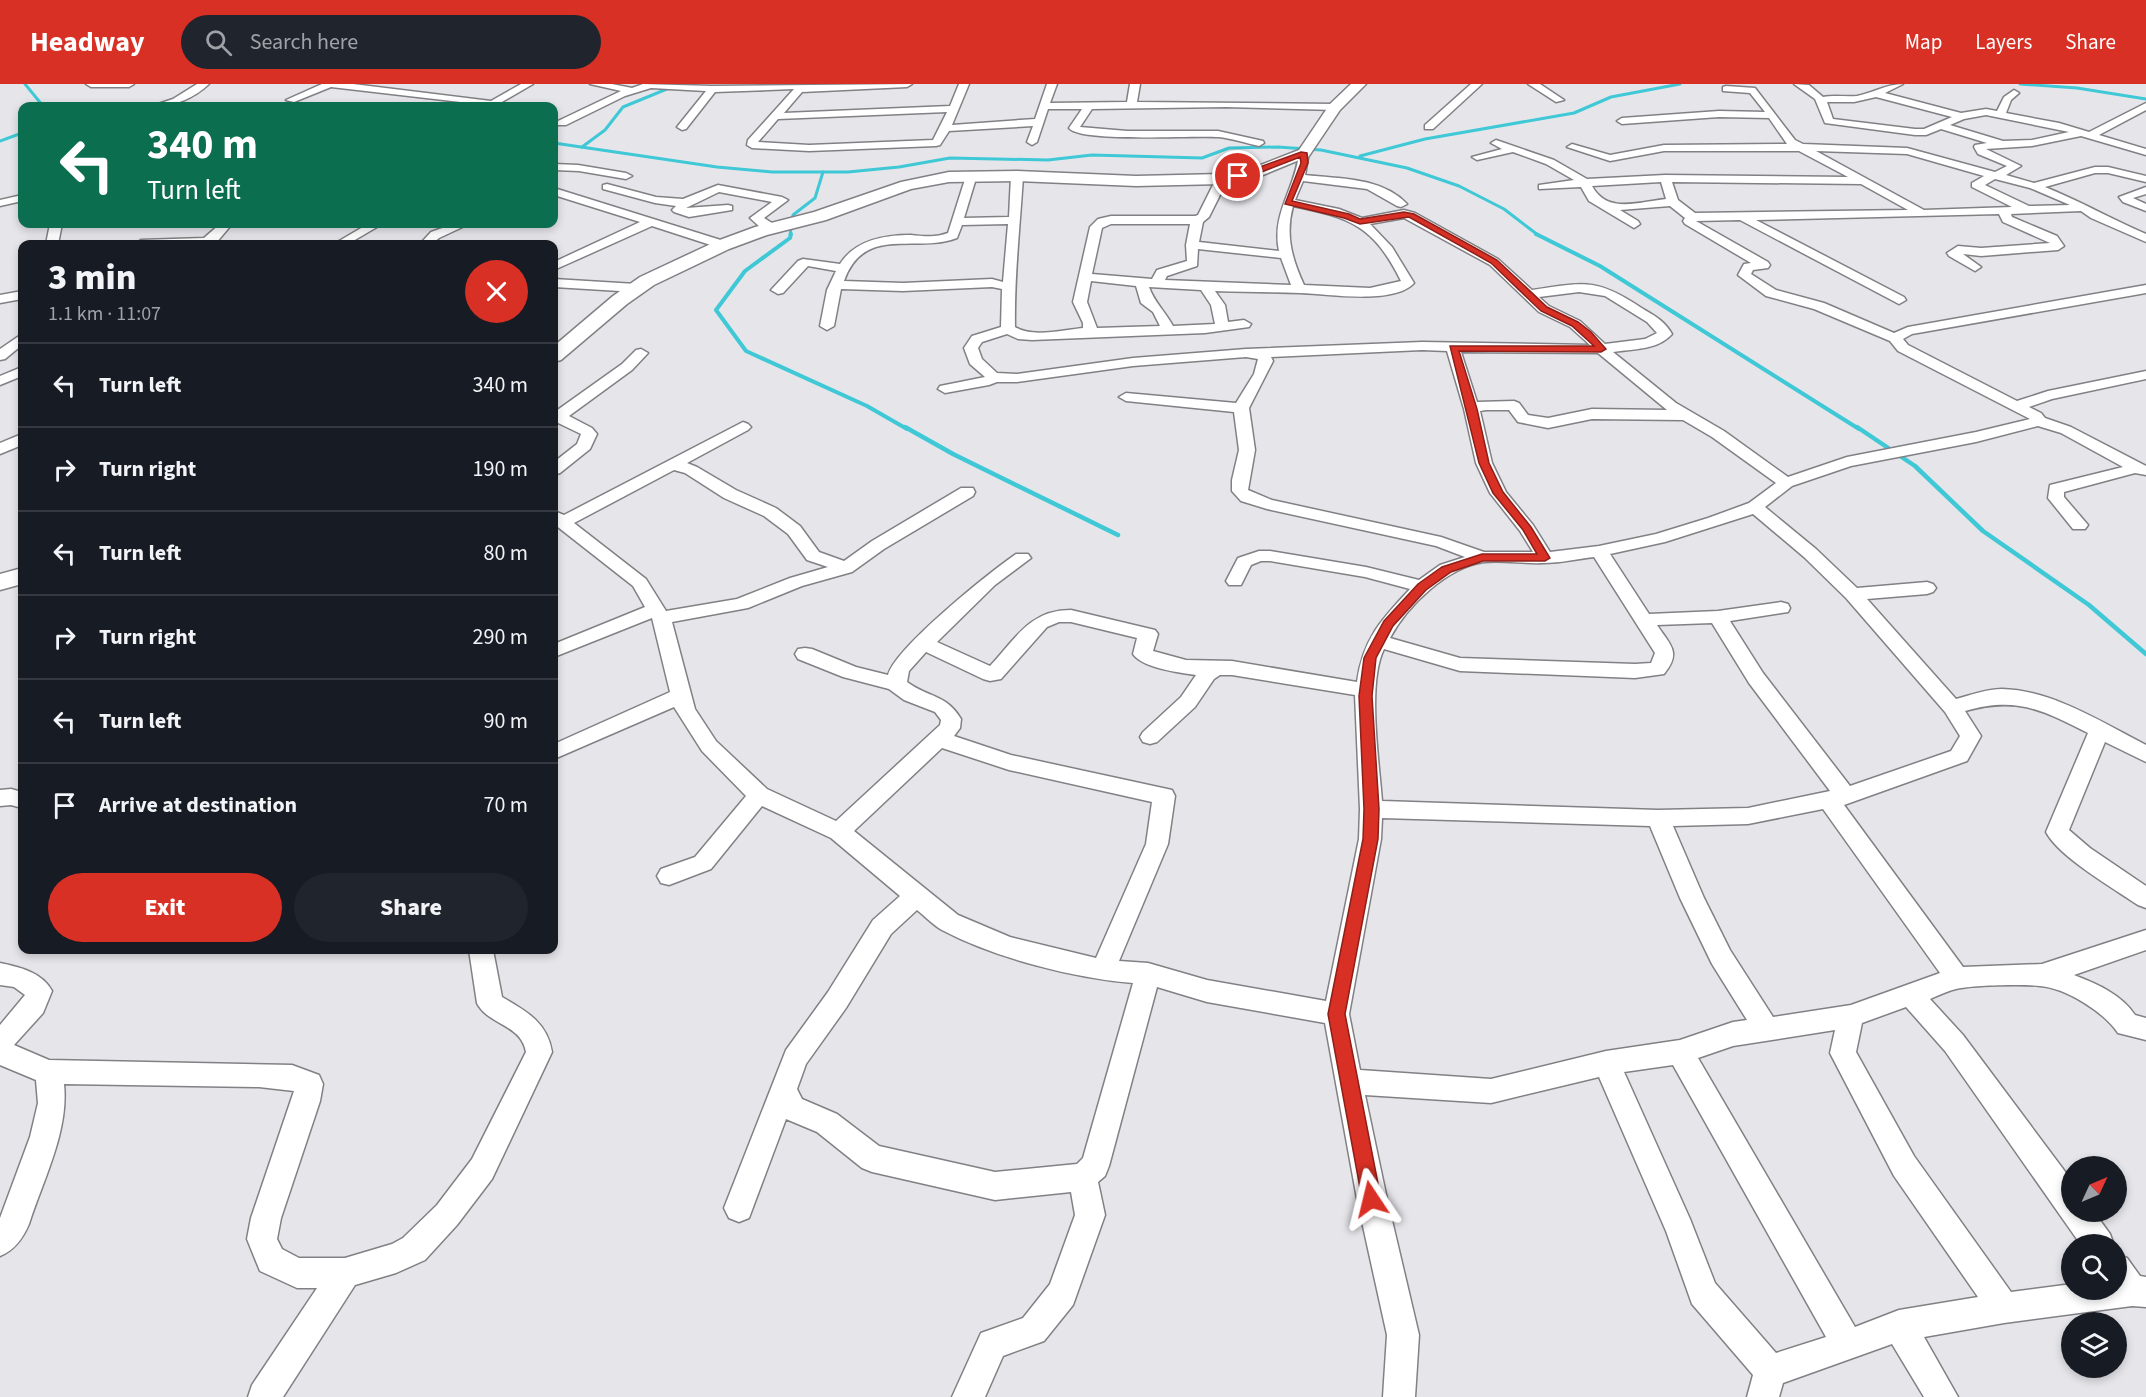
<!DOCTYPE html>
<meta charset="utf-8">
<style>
:root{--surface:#171b24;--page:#20242c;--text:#f1f3f6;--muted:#9ea1a6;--line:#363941;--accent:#d93025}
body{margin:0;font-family:"Source Sans 3",sans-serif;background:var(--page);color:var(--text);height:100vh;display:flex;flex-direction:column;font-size:22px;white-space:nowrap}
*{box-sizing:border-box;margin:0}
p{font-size:20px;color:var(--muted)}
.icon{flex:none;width:33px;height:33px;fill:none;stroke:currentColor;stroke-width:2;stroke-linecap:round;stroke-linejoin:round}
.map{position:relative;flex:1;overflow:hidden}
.sheet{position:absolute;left:18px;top:156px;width:540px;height:714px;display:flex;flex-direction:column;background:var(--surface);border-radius:12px;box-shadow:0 3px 9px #0003}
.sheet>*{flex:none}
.top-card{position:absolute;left:18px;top:18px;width:540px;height:126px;border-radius:12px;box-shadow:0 3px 9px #0003;background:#0b6e4f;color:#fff;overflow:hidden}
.needle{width:39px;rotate:46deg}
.controls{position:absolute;left:2061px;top:1072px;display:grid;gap:12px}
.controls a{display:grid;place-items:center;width:66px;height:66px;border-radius:50%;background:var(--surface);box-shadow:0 3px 9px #0003;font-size:30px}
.pin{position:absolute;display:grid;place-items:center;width:51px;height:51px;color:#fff;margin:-26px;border:3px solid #fff;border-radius:50%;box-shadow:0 2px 6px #0007}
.me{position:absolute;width:66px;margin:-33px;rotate:350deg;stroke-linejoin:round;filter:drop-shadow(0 0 4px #0008)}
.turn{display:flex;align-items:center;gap:21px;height:126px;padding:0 30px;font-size:27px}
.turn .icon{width:78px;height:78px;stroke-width:2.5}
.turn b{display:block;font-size:42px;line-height:51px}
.round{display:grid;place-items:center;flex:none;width:63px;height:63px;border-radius:32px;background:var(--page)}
.head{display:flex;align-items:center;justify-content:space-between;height:102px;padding:0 30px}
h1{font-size:36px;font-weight:800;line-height:45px}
.primary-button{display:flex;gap:12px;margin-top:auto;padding:12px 30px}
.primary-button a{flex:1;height:69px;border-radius:36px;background:var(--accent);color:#fff;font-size:24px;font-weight:800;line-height:69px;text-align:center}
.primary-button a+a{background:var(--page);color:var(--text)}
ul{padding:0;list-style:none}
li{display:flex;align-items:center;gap:18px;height:84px;padding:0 30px;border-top:2px solid var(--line)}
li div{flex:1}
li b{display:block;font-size:22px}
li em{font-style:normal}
header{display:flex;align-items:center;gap:36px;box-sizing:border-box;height:84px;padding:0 30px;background:var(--accent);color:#fff}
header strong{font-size:28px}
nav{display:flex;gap:33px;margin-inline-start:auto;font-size:21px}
.search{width:420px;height:54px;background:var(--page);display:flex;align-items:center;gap:15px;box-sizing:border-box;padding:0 21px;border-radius:33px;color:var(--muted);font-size:22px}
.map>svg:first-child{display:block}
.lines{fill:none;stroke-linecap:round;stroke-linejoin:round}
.stream-far2{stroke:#3fc8d5;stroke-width:3}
.stream-far1{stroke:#3fc8d5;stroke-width:4}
.stream{stroke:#3fc8d5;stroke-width:4.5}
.street-casing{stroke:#818185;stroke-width:3}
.secondary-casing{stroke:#818185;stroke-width:3}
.street{fill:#fff;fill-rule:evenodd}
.secondary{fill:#fff;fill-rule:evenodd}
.route{fill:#d93025;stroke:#8d1f18;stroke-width:1.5}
</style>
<header>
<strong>Headway</strong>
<div class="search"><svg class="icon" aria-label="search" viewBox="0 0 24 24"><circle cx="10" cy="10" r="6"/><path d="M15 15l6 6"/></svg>Search here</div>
<nav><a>Map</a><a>Layers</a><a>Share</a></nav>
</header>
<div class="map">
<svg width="2146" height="1313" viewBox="0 0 2146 1313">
<rect width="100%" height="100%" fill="#e6e5ea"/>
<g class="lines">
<g class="stream-far2">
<path d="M25,0L43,22"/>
<path d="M2020,0L2077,4L2146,15"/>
<path d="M123,22H160"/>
<path d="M0,57L22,49"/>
<path d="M554,59L717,83L772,88H848L899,83L950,74L1048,76L1092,71L1202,74L1229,64L1278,63L1321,66L1407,84L1459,102L1504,125L1538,151"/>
<path d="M582,63L605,46L623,23L679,0"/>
<path d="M1360,72L1425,55L1574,29L1611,13L1680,0"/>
<path d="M790,151L793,131L815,114L823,88"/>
</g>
<g class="stream-far1">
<path d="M791,150L790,154L745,187L716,226L746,267L867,322L907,345"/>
<path d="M1536,150L1600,182L1859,345"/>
</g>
<g class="stream">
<path d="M905,343L953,370L1118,451"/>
<path d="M1857,343L1915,382L1983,447L2089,521L2146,570"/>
</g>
<defs>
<g id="street">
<path d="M86,0H134L129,3H91Z"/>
<path d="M197,0H209C194,14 172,24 152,22L173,15Z"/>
<path d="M322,0H353L491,17L521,0H533L495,22L331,3L294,18L286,16Z"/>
<path d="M590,0H612L632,4L643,0L712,2L912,0L907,3L802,8L784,29L950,22L959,0H969L952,41L1035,35L1047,0H1057L1050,19L1127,18L1130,0H1140L1137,18L1335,20L1340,23L1335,26L1226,23L1092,25L1080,43L1127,47H1218L1263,57L1264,59L1259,62C1245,59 1231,54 1218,53C1193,51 1081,59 1069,44L1082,25H1048L1037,58L1032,61L1027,58L1033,42L949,47L940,61L936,62L809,67L752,64L747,61L748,56L794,5L715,8L686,45L682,46L677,43L706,7L651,4L625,12L566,41H558V37L621,7ZM947,28L933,56L809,61L758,58L778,35Z"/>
<path d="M1471,0H1482L1433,45H1425V41Z"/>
<path d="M1528,0H1540L1564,16L1556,18Z"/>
<path d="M1794,0L1809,1L1823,13C1834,11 1846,13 1857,12C1873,9 1886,0 1903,0L1885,9L1961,29L1986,25L1997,27L2004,13L2014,6L2019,9L2011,16L2006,29L2059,39L2089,48L2146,19V26L2099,51L2146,65V71L2081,52L2032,62L1986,65L2021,82L2006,91L2034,99L2095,83H2108L2146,92V98L2108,89H2095L2045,103C2080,117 2111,135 2146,150V158L2091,134L2081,127L2011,130L2012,133L2057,152L2064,162L2058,166L1981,172L1963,170L1981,183L1975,187L1949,172L1947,169L1958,162L1981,164L2050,159L2003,138L1999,130L1756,136L1904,213L1906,216L1899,220L1740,136L1696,137L1768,178L1770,181L1768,184L1753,186L1751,190L1776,206L1824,219L1894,249L1908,243L2146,201V209L1912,250L1903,255L1908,261L2017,317L2048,307L2146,287V295L2052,315L2029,323L2041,329L2045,334L2071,343L2146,382V391L2135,389L2064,408V413L2088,441L2085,445H2073L2048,414L2050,401L2123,383L2061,349L2038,342L1976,358L1851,382L1792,402L1765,423L1816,465L1857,504L1927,498L1933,500L1936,504L1933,508L1927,510L1867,515L1956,615C1971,611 1987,605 2002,605C2052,606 2103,639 2146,661V678L2105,658L2069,746L2090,764L2146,802V824L2138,821C2113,804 2059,773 2046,748L2088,649C2042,626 2017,612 1965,627L1981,652L1967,677L1844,721L1963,883L2042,880L2146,846V866L2074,891C2097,900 2121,910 2135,931L2146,934V956L2118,949C2104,928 2066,904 2040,902C2023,900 1973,901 1956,905C1948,907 1939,911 1930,915L1963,951L2072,1097V1128H2094L2110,1150L2114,1161H2081L1945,967L1906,923L1862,939L1856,968L1914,1072L2011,1208L2072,1200V1206H2116V1170L2127,1174L2140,1192L2146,1193V1223L2132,1222L2004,1239L1924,1253L1958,1313H1924L1892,1260L1783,1299L1779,1313H1747L1753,1291L1692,1220L1666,1147L1599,993L1491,1019L1365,1011L1387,1115L1419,1251L1415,1313H1383L1387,1251L1357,1115L1325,939L1207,918L1157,903L1109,1082L1105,1092L1098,1098L1105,1131L1073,1221L1044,1257L1003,1272L985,1313H952L981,1249L1023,1234L1050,1200L1075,1131L1071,1108L995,1116L872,1088L862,1084L817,1048L786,1035L749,1134L739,1138L729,1134L724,1124L786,966L828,908L873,836L900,812L831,754L762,722L711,785L669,801L661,799L657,792L661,785L695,773L746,712L702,667L674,623L554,675V660L670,608L652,534L554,573V560L645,523L633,502L554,440V427L564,431L743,338L748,340L751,343L748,346L687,379L697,383L736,406L776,424L800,442L819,468L844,477L872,457L961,404H973L975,408L973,412L884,465L852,488L802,502L748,524L672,538L695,625L716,657L767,705L836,737L940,641L941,636L935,628L904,616L889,605L843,593L798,575L795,570L798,565L805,564L812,565L856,583L888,591C896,563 989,489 1016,470H1028L1031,474L995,501L937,558L990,582C1016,554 1030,526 1071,526L1155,546L1158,550L1153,567L1186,576L1232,577L1357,598C1363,555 1381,536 1410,505L1365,493L1270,477H1261L1251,481L1241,501H1229L1226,497L1238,474L1259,467H1270L1366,483L1419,496L1440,481L1465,473L1436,462L1267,425L1241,417L1232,407V396L1239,366L1234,328L1126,317L1119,313L1126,309L1236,319L1254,290L1258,275L1246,273L1133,282L1017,298H997L989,301L945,309L938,305L940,302L985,293L970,280L964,264L972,252L1001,243L1002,205L992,203L903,207L841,205L834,242L827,246L820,242L827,206L836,187L808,182L783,209L778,210L771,206L798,177L803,175L840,180C855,156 884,151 911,151C923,152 936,154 948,149L967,89L971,88L977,91L964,134L1009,133L1011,92L1017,89L1023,92C1020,142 1014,193 1015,243C1032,254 1063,246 1083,244V239L1073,218L1090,143L1098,135L1111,132H1195L1198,131L1216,95L1222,92L1228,95L1209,133L1203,138L1199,158L1279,167C1271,129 1296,104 1299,69L1304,66L1309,69L1305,91C1339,95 1382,93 1407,120L1401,123L1397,122L1367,105L1303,97L1295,116L1339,125L1362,134L1404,126L1415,129L1498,175L1532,206C1582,199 1595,193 1640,223C1653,231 1664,236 1672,250C1658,266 1633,265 1613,268L1676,319L1724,347L1788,393L1847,373L1976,348L2030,335L1898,267L1890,257L1814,225L1766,212L1738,191L1744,180L1751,179L1685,140L1683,137L1685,134L1670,122L1620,126L1638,137L1640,140L1634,144L1589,117L1581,103L1539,105V101L1574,96L1546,80L1513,68L1477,76L1472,73L1502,65L1491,59L1496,56L1554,76L1587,95L1665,91L1848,93L1799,67H1664L1610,77L1567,63L1572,60L1610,71L1664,61L1787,60L1769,34L1719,33L1622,40L1617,37L1622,34L1719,27L1765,28L1750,9L1723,7V3L1726,2L1755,4L1795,56L1803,60L1907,64L1995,88L2007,82L1978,70L1974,63L1975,61L1987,59L1941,45L1926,51H1915L1825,39L1815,15ZM1876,13L1952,33L1924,45H1915L1833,35L1827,18H1854ZM1986,31L2069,48L2032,56L2003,57L1950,41L1964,35ZM1816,67L1907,70L1984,92L1972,99V103L2012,123L1924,126ZM1995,95L2030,104L2070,121L2029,122L1985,101ZM1661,98L1666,115C1638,118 1607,130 1592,102ZM1672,98L1861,100L1908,126L1695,129L1678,116ZM1293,122C1351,134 1373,141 1401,197L1370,204L1304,201C1292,175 1285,151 1293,122ZM1404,134L1490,181L1539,228L1570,243L1590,261L1422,258L1246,265L1133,274L1017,290L997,289L982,275L978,264L982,258L1007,250L1018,255L1032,256L1205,249L1249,243L1251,240L1244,236L1228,238L1225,221L1215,207C1244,208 1272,208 1300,209C1328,210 1394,221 1414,199L1392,163L1370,140ZM1008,140L1003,198L992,195L903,199L844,197C864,140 916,170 957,154L962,141ZM1111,140H1190L1186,161L1187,177L1157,186L1152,195L1092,190L1102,144ZM1198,165L1281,174L1291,201L1165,196L1167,192L1197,182ZM1091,197L1136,202L1141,219L1153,228L1160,242L1097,244L1087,218ZM1149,203L1201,206L1211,221L1215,240L1173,242C1165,227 1154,218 1149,203ZM1579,208L1605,212L1647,238L1657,249L1645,255L1605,260L1580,237L1549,222L1539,213ZM1422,266L1447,267L1464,325L1476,379L1490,409L1520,447L1533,468H1484L1441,453L1272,416L1248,406L1255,366L1249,324L1273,277L1271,273ZM1461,268L1598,269L1667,326L1592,325L1548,334L1528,331L1519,319L1514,317L1477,318ZM1486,326H1509L1518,338L1548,344L1592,335L1683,336L1712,353L1776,399L1749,419L1708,434L1656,450L1599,462L1550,468L1533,441L1506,408L1492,379L1480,327ZM674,386L685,389L724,414L764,432L788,450L807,476L828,483L790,494L737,515L666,527L646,495L574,439ZM1753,430L1804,473L1846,514L1945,628L1960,652L1951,667L1850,702L1763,589L1730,537L1788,528L1790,524L1788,520L1781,518L1718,527L1649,530L1610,470L1665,458ZM1594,473L1655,569L1651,579L1635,580L1460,574L1390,554C1407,522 1447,483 1484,478C1503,476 1524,480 1544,479C1560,479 1577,475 1594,473ZM1059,538H1071L1137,554L1133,570C1142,584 1181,589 1196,591L1181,613L1143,648L1140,653L1143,658L1150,660L1157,658L1195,623L1214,595L1220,591H1232L1355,611L1360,725L1359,755L1326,917L1207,896L1148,879L1119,877L1168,760L1175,712L1172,706L1011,671L954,652L960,644L961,635C946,610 929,614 907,598L909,587L926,568L983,595L990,597L1001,595L1047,543ZM1712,539L1749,599L1830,707L1748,724L1658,726L1382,717C1379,677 1367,599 1384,565L1460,587L1635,594L1664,590C1682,568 1670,561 1657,541ZM942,664L1009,686L1152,718L1146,760L1096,874L1010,853L958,831L854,747ZM1823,725L1940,889L1851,921L1773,933L1730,866L1704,814L1673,742L1748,740ZM1382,734L1650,742L1680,814L1712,880L1747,936L1733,938L1680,956L1606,967L1491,995L1360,986L1349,930L1381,755ZM917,826C925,832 933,841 942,846C995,874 1073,894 1133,899L1083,1074L1077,1080L995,1088L879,1062L837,1030L802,1015L797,1005L806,980L846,924L891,850ZM1835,946L1830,969L1894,1092L1978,1213L1899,1226L1855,1243L1698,974L1733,962ZM1673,981L1826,1253L1776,1269L1715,1199L1690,1135L1624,988Z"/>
<path d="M554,80L578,81L626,89L632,92L626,95L579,87L554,86Z"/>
<path d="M607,100L656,113L683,115L718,101L782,113L788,116L764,134L780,144L774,148L761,144L750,134L772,118L719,108L686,124L728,121L732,122V126L689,133L674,128L672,126L676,122L655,119L603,105V101Z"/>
<path d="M2146,103V110L2133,114L2146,120V127L2123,118L2119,113Z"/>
<path d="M554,104L727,158L729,161L723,165L652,142L554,186V178L640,138L554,111Z"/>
<path d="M22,111V117L0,122V116Z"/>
<path d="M50,140H62L58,160H46Z"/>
<path d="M220,140H232L216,159L210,160H135L141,156L204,154Z"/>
<path d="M368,140H382L348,160H334Z"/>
<path d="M454,140H469L439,154L432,160H420L431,148Z"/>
<path d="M554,195L636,200L643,204L636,208L554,203Z"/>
<path d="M22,207V215L0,219V211Z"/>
<path d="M22,250V261L5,275L0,276V265Z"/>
<path d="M641,265L648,269L632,286L569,332L592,344L597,350L590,365L560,389L554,391V378L577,360L581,350L554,337V327H556L622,280L636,266Z"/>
<path d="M22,283V292L0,301V292Z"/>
<path d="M22,350V361L0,370V359Z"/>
<path d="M11,705L22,708V724L11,721L0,722V706Z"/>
<path d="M469,866H493L502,913C526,927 547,938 552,968L492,1095L457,1141L425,1176L396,1189L355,1201L283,1313H248L252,1301L317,1204H297L260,1187L247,1155L251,1134L294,1007L259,1003L64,1000C69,1047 43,1096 29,1140C23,1154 15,1166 0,1172V1134L30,1053L38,1019L36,996L0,981V941L25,911L14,903L0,901V879C19,883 42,888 52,907L43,929L14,961L49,976L292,981L319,991L323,1000L320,1017L281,1134L277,1155L282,1165L299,1174H345L392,1160L403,1154L437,1121L472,1075L526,968C521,940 488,941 477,919Z"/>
</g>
<g id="secondary">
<path d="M1351,0H1366L1340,26L1309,72L1263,91L1222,100L1136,102L1017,97L949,98L911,105L826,136L767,151L729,165L654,201L627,220L561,276L554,278V262L613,212L640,193L717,157L755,143L814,128L901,98L949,88L1017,87L1136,92L1222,90L1253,84L1299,66L1330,20Z"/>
<path d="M22,484V500L0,506V490Z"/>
</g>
</defs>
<use href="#street" class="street-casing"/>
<use href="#secondary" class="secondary-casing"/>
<use href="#street" class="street"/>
<use href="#secondary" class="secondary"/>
</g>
<path class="route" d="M1301,68L1307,69L1308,79L1292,117L1349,130L1360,135L1404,128L1414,130L1497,176L1547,223L1578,238L1591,248L1606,265L1601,268L1459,267L1477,325L1489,379L1503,408L1531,443L1550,474L1545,477H1483L1451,488L1426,506L1393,542L1376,574L1372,612L1379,725L1378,755L1345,930L1381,1115L1378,1122L1371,1124L1365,1122L1362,1115L1328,930L1363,755L1364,725L1359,612L1364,574L1384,537L1418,500L1442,483L1482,470H1537L1523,446L1493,409L1479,379L1450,262H1594L1572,242L1541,227L1491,179L1409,133L1360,140L1344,134L1285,120L1301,79L1300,73L1259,89L1238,95L1235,92Z"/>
</svg>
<div class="controls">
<a><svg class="needle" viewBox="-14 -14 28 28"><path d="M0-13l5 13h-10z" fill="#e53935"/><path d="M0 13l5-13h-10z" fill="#9ea1a6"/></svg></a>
<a><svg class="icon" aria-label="search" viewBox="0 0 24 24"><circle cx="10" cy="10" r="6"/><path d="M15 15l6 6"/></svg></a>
<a><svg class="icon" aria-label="layers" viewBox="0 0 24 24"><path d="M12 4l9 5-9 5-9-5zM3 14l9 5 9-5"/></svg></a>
</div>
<div class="pin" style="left:1238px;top:92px;background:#d93025"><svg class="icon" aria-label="arrive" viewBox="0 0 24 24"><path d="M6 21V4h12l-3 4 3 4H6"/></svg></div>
<svg class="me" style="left:1371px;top:1115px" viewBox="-20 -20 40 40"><path d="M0-17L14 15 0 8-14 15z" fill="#d93025" stroke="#fff" stroke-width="4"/></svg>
<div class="top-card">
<div class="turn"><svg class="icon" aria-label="left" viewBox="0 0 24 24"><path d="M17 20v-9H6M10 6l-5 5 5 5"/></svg><div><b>340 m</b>Turn left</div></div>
</div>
<section class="sheet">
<div class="head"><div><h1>3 min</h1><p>1.1 km · 11:07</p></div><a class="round" style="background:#d93025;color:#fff"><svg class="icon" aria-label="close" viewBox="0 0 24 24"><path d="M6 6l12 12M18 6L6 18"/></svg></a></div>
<ul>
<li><svg class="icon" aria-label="left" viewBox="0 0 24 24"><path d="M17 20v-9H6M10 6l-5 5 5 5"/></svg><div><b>Turn left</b></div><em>340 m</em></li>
<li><svg class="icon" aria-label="right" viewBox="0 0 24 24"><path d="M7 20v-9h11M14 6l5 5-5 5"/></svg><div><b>Turn right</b></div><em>190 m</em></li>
<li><svg class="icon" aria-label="left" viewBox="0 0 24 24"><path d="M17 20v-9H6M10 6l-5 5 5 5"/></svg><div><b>Turn left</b></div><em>80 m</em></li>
<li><svg class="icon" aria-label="right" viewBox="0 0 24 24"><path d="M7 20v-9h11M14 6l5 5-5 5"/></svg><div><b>Turn right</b></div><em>290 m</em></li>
<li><svg class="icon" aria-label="left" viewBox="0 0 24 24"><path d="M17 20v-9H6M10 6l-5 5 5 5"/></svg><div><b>Turn left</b></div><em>90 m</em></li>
<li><svg class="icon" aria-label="arrive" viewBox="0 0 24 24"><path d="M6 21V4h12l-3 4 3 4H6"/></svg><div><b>Arrive at destination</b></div><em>70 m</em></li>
</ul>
<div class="primary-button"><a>Exit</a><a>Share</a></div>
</section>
</div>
